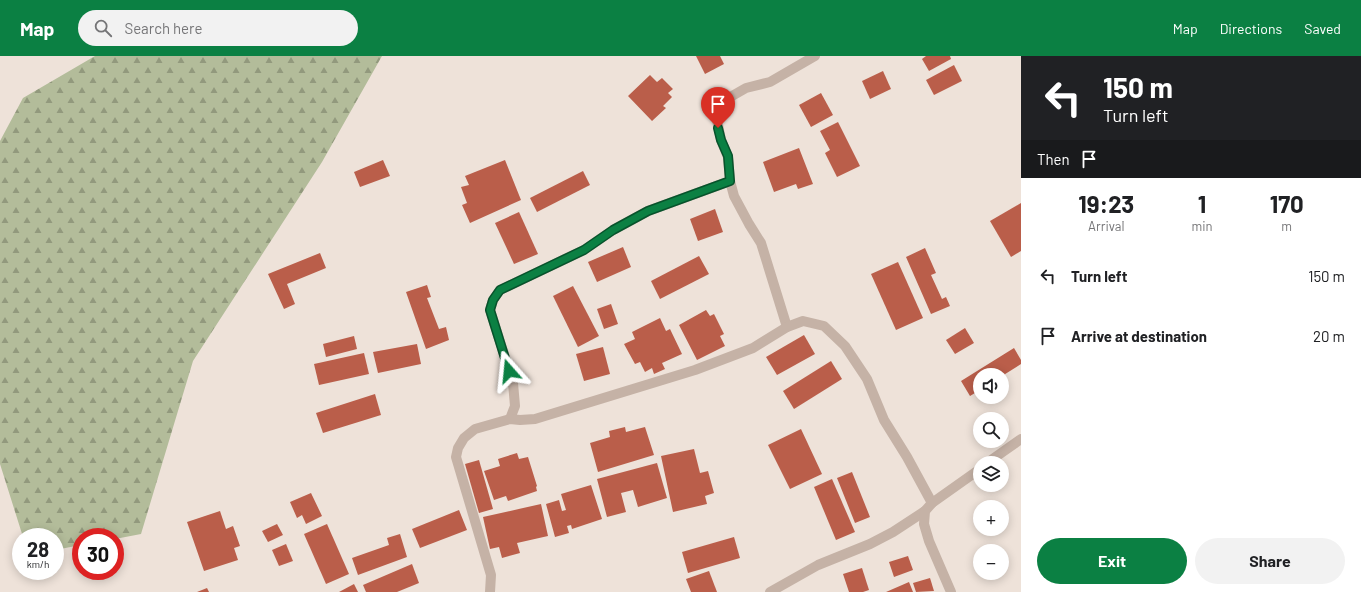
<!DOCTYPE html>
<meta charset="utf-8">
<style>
:root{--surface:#fff;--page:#f2f2f2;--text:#202124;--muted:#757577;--accent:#0b8043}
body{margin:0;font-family:Barlow,sans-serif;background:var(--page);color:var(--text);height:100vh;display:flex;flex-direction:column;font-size:15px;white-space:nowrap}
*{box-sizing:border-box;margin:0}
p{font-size:13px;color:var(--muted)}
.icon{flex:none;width:22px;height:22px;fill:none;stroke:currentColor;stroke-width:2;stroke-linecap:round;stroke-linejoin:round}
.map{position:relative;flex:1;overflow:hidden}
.details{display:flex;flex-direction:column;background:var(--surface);width:340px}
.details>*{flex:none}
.banner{background:#202124;color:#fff;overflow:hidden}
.buttons{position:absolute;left:973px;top:312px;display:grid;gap:8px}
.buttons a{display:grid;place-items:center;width:36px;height:36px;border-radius:50%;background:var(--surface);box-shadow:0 2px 10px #0003;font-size:20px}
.speed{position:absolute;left:12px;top:472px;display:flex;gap:8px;font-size:20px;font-weight:700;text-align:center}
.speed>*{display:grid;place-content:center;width:52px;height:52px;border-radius:50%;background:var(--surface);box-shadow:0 2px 10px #0003;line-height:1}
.speed small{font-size:10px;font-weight:400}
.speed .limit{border:6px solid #d22;background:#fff;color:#111}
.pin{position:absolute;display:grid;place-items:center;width:34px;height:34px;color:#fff;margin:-41px -17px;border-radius:50% 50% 50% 0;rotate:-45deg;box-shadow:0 0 4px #0007}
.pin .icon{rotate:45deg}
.me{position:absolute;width:44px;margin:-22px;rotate:342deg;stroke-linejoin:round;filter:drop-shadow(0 0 3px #0008)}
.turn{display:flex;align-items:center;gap:14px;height:84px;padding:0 16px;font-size:18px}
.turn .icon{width:52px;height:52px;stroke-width:2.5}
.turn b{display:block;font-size:28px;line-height:34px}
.then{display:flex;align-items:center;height:38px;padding:0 16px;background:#0003;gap:8px;font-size:15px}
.eta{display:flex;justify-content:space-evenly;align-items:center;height:68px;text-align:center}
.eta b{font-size:24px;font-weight:700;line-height:28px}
.action{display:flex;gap:8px;margin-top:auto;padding:8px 16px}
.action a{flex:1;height:46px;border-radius:24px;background:var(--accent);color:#fff;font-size:16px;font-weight:700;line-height:46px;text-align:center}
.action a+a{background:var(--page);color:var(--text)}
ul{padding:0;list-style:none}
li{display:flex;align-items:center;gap:12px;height:60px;padding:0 16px}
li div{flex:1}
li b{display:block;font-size:15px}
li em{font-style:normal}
header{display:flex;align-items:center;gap:24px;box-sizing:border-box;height:56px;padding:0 20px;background:var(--accent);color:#fff}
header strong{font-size:19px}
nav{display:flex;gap:22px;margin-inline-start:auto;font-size:14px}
.search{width:280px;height:36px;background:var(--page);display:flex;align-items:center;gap:10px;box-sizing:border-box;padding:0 14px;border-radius:22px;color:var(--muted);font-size:15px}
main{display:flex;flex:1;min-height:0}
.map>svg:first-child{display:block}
.forest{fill:url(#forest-firs)}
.building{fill:#ba5e4a}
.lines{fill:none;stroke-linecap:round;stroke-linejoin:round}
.street{stroke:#c5b2a6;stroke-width:10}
.route-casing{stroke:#07532c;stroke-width:10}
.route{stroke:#0b8043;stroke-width:7}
</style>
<header>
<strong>Map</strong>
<div class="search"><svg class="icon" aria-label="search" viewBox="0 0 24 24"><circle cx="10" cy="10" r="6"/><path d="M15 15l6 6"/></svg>Search here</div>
<nav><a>Map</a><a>Directions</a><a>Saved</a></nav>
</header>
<main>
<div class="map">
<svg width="1021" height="536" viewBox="0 0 1021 536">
<defs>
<pattern id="forest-firs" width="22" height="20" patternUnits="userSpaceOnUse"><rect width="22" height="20" fill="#b3bc9a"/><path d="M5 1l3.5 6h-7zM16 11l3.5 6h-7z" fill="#92997d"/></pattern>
</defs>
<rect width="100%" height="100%" fill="#eee2d9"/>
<path class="forest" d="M95,0H382L322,106L193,305L141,478L115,483V481H81V489L55,494V481H23L0,408V85L23,42Z"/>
<g class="building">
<path d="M696,0H720L724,8L705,18Z"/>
<path d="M926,0H950L951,3L929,15L922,3Z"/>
<path d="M954,9L962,25L934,39L926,24Z"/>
<path d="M883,15L891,33L870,43L862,25Z"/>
<path d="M650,19L657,26L662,22L673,33L668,37L672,41L663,50L666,52L652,65L628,40Z"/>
<path d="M821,37L833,59L811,71L799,49Z"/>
<path d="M838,66L860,110L837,121L825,97L830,94L820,75Z"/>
<path d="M799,92L813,128L798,133L796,128L774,136L763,106Z"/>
<path d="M383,104L390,120L360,131L354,116Z"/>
<path d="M505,104L521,144L470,167L462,149L467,147L461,131L469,129L465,120Z"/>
<path d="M583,115L590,129L537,156L530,142Z"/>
<path d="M1021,147V195L1011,201L990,165Z"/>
<path d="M715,153L723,176L698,185L690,163Z"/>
<path d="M519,156L538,198L514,208L495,167Z"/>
<path d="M623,191L631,211L597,226L588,206Z"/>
<path d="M925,192L936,217L931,219L942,243L946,241L950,250L931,258L906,201Z"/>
<path d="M320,197L326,212L287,228L295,248L284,253L268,218Z"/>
<path d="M699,200L709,218L660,243L651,225Z"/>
<path d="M898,206L923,262L896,274L871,218Z"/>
<path d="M427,229L431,241L427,242L439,273L446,271L449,284L426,293L406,236Z"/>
<path d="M573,230L599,280L578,291L553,240Z"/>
<path d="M611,248L618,268L604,273L597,253Z"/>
<path d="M706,254L710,260L714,258L724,278L720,280L725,290L697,304L679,269Z"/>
<path d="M660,262L666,275L670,273L682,298L662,307L665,313L654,318L652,312L645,316L640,306L635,308L624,288L635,283L632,276Z"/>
<path d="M965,272L974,287L955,298L946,284Z"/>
<path d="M804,279L815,298L777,319L766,301Z"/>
<path d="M354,280L357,293L326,301L323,288Z"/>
<path d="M417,288L421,308L378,317L373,296Z"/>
<path d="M603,291L610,318L584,325L576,298Z"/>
<path d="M1014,292L1021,304V308L1002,320L980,319V334L970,340L961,325Z"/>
<path d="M364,297L369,318L319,329L314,308Z"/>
<path d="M831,305L842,323L794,353L783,335Z"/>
<path d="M375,338L381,359L323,377L316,357Z"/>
<path d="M625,371L626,376L645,371L654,399L598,416L590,387L610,381L609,375Z"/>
<path d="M801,373L822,418L790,433L768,389Z"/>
<path d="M694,393L700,417L708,415L714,437L705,440L707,448L673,456L661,400Z"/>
<path d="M517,397L519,403L528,401L537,430L536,431L537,435L508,445L506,440L494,444L484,415L500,410L498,403Z"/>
<path d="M479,404L493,453L479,457L465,408Z"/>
<path d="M657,407L667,442L638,451L633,434L621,437L626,456L607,461L597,423Z"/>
<path d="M852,416L870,461L855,467L837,422Z"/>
<path d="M832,423L855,476L836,484L814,431Z"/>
<path d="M591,429L602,463L572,473L571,469L567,470L569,477L555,481L546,448L559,444L562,455L566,454L561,438Z"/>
<path d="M311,437L322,460L306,468L302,459L297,462L290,446Z"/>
<path d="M541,448L548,480L517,487L520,497L502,502L499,491L490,493L483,461Z"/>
<path d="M459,454L467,474L420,492L412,473Z"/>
<path d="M220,455L226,473L233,470L240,490L234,492L238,504L204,515L187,466Z"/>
<path d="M277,468L283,479L268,486L262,475Z"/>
<path d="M327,468L349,518L326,528L304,478Z"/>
<path d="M400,478L407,501L358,519L352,502L389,489L387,482Z"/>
<path d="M734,481L740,502L688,517L682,496Z"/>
<path d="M286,488L293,505L279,510L272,494Z"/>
<path d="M908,500L913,514L894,521L889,506Z"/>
<path d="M412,508L419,527L397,536H366L363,529Z"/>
<path d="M862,512L869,534L863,536H849L843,518Z"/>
<path d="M709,515L717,536H691L686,523Z"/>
<path d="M930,522L934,535L916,536L913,527Z"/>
<path d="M909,526L913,536H886Z"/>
<path d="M354,528L358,536H339Z"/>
<path d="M207,532L209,536H197Z"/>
</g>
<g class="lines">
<g class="street">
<path d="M787,271L761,187L749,168L734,140L730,125L728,101L721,84L716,59L725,44L746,32L770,26L815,0"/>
<path d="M510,363L515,350L513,327L490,254L493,244L500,234L584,194L613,174L648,155L730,125"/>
<path d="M987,407L1021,383"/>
<path d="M490,536L491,519L456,401L458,392L464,382L475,373L510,363L520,364L535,363L695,314L753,292L787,271L803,265L824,270L845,290L867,323L884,364L907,401L932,447"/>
<path d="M770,536L818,509L870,488L893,476L925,455"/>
<path d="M951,536L929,485L924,468L925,455L932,447L980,413"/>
</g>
</g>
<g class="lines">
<defs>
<path id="route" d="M509,315L490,254L493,244L500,234L584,194L613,174L648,155L730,125L728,100L721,84L718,72"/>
</defs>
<use href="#route" class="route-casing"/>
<use href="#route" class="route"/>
</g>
</svg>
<div class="buttons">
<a><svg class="icon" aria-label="sound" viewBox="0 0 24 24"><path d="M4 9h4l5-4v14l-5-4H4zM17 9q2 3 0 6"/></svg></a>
<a><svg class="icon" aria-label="search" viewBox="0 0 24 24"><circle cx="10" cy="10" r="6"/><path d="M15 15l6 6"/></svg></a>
<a><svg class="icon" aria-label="layers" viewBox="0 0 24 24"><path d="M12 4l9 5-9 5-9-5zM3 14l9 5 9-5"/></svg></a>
<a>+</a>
<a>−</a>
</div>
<div class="speed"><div>28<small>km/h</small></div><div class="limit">30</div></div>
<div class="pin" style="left:718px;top:72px;background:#d93025"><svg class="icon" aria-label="arrive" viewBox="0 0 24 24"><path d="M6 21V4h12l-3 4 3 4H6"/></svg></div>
<svg class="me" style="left:509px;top:315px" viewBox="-20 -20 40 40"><path d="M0-17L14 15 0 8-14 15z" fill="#0b8043" stroke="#fff" stroke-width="4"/></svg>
</div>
<section class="details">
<div class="banner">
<div class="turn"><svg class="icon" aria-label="left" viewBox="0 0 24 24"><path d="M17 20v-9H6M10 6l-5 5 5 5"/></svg><div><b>150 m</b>Turn left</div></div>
<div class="then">Then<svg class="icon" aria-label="arrive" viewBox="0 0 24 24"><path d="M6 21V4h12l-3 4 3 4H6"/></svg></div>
</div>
<div class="eta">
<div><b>19:23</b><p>Arrival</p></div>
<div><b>1</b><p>min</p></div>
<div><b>170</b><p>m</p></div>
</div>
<ul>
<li><svg class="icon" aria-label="left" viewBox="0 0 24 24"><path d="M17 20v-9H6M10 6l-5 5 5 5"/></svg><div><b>Turn left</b></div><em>150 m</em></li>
<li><svg class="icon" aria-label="arrive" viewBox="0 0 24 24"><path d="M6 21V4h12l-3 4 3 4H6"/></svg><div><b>Arrive at destination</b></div><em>20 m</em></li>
</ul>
<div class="action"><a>Exit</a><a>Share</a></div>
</section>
</main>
